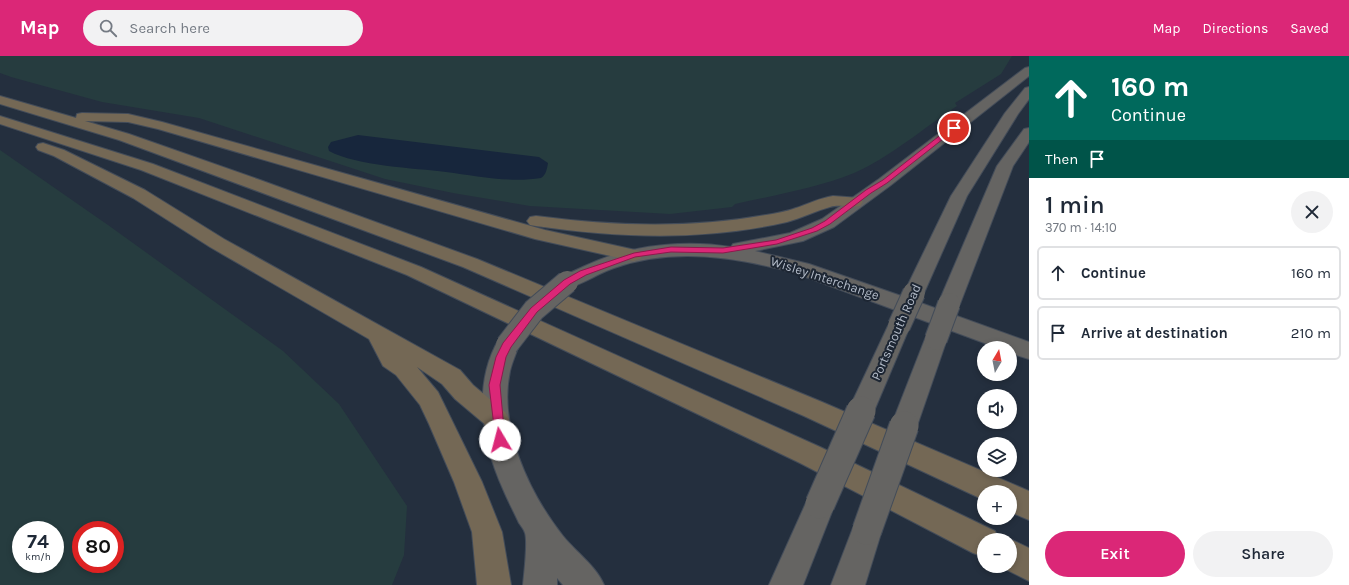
<!DOCTYPE html>
<meta charset="utf-8">
<style>
:root{--surface:#fff;--page:#f2f2f3;--text:#1f2937;--muted:#747a83;--line:#e0e1e3;--accent:#db2777}
body{margin:0;font-family:Karla,sans-serif;background:var(--page);color:var(--text);height:100vh;display:flex;flex-direction:column;font-size:15px;white-space:nowrap}
*{box-sizing:border-box;margin:0}
p{font-size:13px;color:var(--muted)}
.icon{flex:none;width:22px;height:22px;fill:none;stroke:currentColor;stroke-width:2;stroke-linecap:round;stroke-linejoin:round}
.map{position:relative;flex:1;overflow:hidden}
.sheet{display:flex;flex-direction:column;background:var(--surface);width:320px}
.sheet>*{flex:none}
.top-card{background:#00695c;color:#fff;overflow:hidden}
.needle{width:26px;rotate:10deg}
.controls{position:absolute;left:977px;top:285px;display:grid;gap:8px}
.controls a{display:grid;place-items:center;width:40px;height:40px;border-radius:50%;background:var(--surface);box-shadow:0 2px 6px #0003;font-size:20px}
.speed{position:absolute;left:12px;top:465px;display:flex;gap:8px;font-size:20px;font-weight:700;text-align:center}
.speed>*{display:grid;place-content:center;width:52px;height:52px;border-radius:50%;background:var(--surface);box-shadow:0 2px 6px #0003;line-height:1}
.speed small{font-size:10px;font-weight:400}
.speed .limit{border:6px solid #d22;background:#fff;color:#111}
.pin{position:absolute;display:grid;place-items:center;width:34px;height:34px;color:#fff;margin:-17px;border:2px solid #fff;border-radius:50%;box-shadow:0 1px 4px #0007}
.me{position:absolute;width:44px;margin:-22px;rotate:352deg;stroke-linejoin:round;filter:drop-shadow(0 0 3px #0008)}
.turn{display:flex;align-items:center;gap:14px;height:84px;padding:0 16px;font-size:18px}
.turn .icon{width:52px;height:52px;stroke-width:2.5}
.turn b{display:block;font-size:28px;line-height:34px}
.then{display:flex;align-items:center;height:38px;padding:0 16px;background:#0003;gap:8px;font-size:15px}
.round{display:grid;place-items:center;flex:none;width:42px;height:42px;border-radius:21px;background:var(--page)}
.overview{display:flex;align-items:center;justify-content:space-between;height:68px;padding:0 16px}
h1{font-size:24px;font-weight:600;line-height:30px}
.button{display:flex;gap:8px;margin-top:auto;padding:8px 16px}
.button a{flex:1;height:46px;border-radius:24px;background:var(--accent);color:#fff;font-size:16px;font-weight:600;line-height:46px;text-align:center}
.button a+a{background:var(--page);color:var(--text)}
ul{padding:0;list-style:none}
li{display:flex;align-items:center;gap:12px;height:54px;margin:0 8px 6px;padding:0 8px;border:2px solid var(--line);border-radius:6px}
li div{flex:1}
li b{display:block;font-size:15px}
li em{font-style:normal}
header{display:flex;align-items:center;gap:24px;box-sizing:border-box;height:56px;padding:0 20px;background:var(--accent);color:#fff}
header strong{font-size:19px}
nav{display:flex;gap:22px;margin-inline-start:auto;font-size:14px}
.search{width:280px;height:36px;background:var(--page);display:flex;align-items:center;gap:10px;box-sizing:border-box;padding:0 14px;border-radius:22px;color:var(--muted);font-size:15px}
main{display:flex;flex:1;min-height:0}
.map>svg:first-child{display:block}
.green{fill:#263c3f;fill-rule:evenodd}
.water{fill:#17263c}
.lines{fill:none;stroke-linecap:round;stroke-linejoin:round}
.trunk-casing{stroke:#434c59;stroke-width:2}
.motorway-casing{stroke:#434c59;stroke-width:2}
.trunk{fill:#656462;fill-rule:evenodd}
.motorway{fill:#746855;fill-rule:evenodd}
.trunk-bridge-far1-casing{stroke:#434c59;stroke-width:24;stroke-linecap:butt}
.trunk-bridge-casing{stroke:#434c59;stroke-width:31;stroke-linecap:butt}
.trunk-bridge-far1{stroke:#656462;stroke-width:22}
.trunk-bridge{stroke:#656462;stroke-width:29}
.route{fill:#db2777;stroke:#8e194d}
.labels{text-anchor:middle;dominant-baseline:central;stroke-width:4;stroke-linejoin:round;paint-order:stroke}
.street-label{font-size:13px;fill:#b4bcc9;stroke:#1d2633}
</style>
<header>
<strong>Map</strong>
<div class="search"><svg class="icon" aria-label="search" viewBox="0 0 24 24"><circle cx="10" cy="10" r="6"/><path d="M15 15l6 6"/></svg>Search here</div>
<nav><a>Map</a><a>Directions</a><a>Saved</a></nav>
</header>
<main>
<div class="map">
<svg width="1029" height="529" viewBox="0 0 1029 529">
<rect width="100%" height="100%" fill="#242f3e"/>
<g class="green">
<path d="M0,0H1012L1001,18L955,47L957,50C925,71 889,102 854,117C817,132 775,139 735,148L732,151L670,158L530,150L453,137L385,123L199,62L102,46L11,21L0,17Z"/>
<path d="M0,94L108,169L283,295L339,348L407,450L404,499L392,529H0ZM21,474H55V508H21ZM81,474H115V508H81Z"/>
</g>
<path class="water" d="M358,79L539,101L548,107C547,113 546,119 541,122C510,127 476,120 446,116C414,112 357,110 329,95L328,91L331,86Z"/>
<g class="lines">
<defs>
<g id="trunk">
<path d="M1029,11V20L891,129L834,171L803,185L755,195L809,208L907,242L904,237L951,140L1005,57L1025,32L1029,31V43L1018,58L967,140L924,237L921,242L914,244L907,242L1029,286V303L1010,297V292H998L795,217C735,201 674,191 614,212C598,217 584,228 567,232L560,231L557,226L560,221C573,216 586,209 599,204C639,188 689,184 731,191L733,188L790,177L822,163L879,123L1025,12Z"/>
<path d="M1029,72V86L1013,110L960,248L957,253L949,255L941,253L938,248L997,110L1024,73Z"/>
<path d="M899,262L907,265L910,270L874,355L870,362L861,365L852,362L848,355L888,270L891,265Z"/>
<path d="M936,275L944,277L947,283L917,370L913,378L904,381L895,378L891,370L925,283L928,277Z"/>
<path d="M507,281L515,283L519,289C516,298 512,306 510,315C498,371 529,437 563,480C576,496 596,510 604,529H563L557,522V529H523C524,518 528,486 525,477C524,473 521,470 519,467C514,456 508,445 503,433C482,387 472,329 499,283Z"/>
<path d="M820,434L830,438L835,448L803,529H769L810,438Z"/>
<path d="M867,459L878,464L882,474L865,529H831L856,464Z"/>
</g>
<g id="motorway">
<path d="M0,40L76,62L77,58L82,57L128,58L162,66L545,174L640,195L643,199L640,203L633,205L535,183L158,73L128,66L85,65L129,78L260,124L477,203L822,346L1029,435V464L1010,456V436H984V444L804,360L463,211L119,84L0,48Z"/>
<path d="M0,60L153,108L421,211L820,391L995,475L999,484H984V501L973,497L800,407L407,219L141,114L0,68Z"/>
<path d="M43,87L64,94L145,134L224,183L460,314L473,329L505,356L509,363L505,370L496,374L487,370L455,343L442,328L417,311L438,336L482,426L502,476L511,529H477L472,476L454,426L429,368L420,349L396,319L383,310L369,283L210,191L133,142L54,100L38,94L36,91L38,88Z"/>
<path d="M833,140L860,142L863,146L860,150C850,152 840,148 830,151C815,155 802,162 787,166C703,185 620,182 536,170L530,169L527,165L530,161L536,160C613,170 689,173 766,159C776,157 786,156 796,152C808,148 820,142 833,140Z"/>
<path d="M1010,483L1029,492V525L999,510H1010V484H1008Z"/>
</g>
</defs>
<use href="#trunk" class="trunk-casing"/>
<use href="#motorway" class="motorway-casing"/>
<use href="#trunk" class="trunk"/>
<use href="#motorway" class="motorway"/>
<defs>
<g id="trunk-bridge-far1">
<path d="M899,270L914,237"/>
<path d="M936,283L949,248"/>
<path d="M507,289L534,254L567,226"/>
</g>
<g id="trunk-bridge">
<path d="M820,448L861,355"/>
<path d="M867,474L904,370"/>
</g>
</defs>
<use href="#trunk-bridge-far1" class="trunk-bridge-far1-casing"/>
<use href="#trunk-bridge" class="trunk-bridge-casing"/>
<use href="#trunk-bridge-far1" class="trunk-bridge-far1"/>
<use href="#trunk-bridge" class="trunk-bridge"/>
</g>
<path class="route" d="M952,70L957,72L887,127L871,137L830,168L817,175L777,188L723,197L671,196L635,201L586,219L570,228L537,256L511,291L506,301L500,329L505,384L503,387H496L489,329L496,301L503,287L531,252L564,224L580,215L634,197L671,191L723,192L776,184L812,172L825,165L866,134L883,124Z"/>
<g class="labels">
<g class="street-label">
<text transform="translate(825 222) rotate(18)">Wisley Interchange</text>
<text transform="translate(896 276) rotate(-66)">Portsmouth Road</text>
</g>
</g>
</svg>
<div class="controls">
<a><svg class="needle" viewBox="-14 -14 28 28"><path d="M0-13l5 13h-10z" fill="#e53935"/><path d="M0 13l5-13h-10z" fill="#747a83"/></svg></a>
<a><svg class="icon" aria-label="sound" viewBox="0 0 24 24"><path d="M4 9h4l5-4v14l-5-4H4zM17 9q2 3 0 6"/></svg></a>
<a><svg class="icon" aria-label="layers" viewBox="0 0 24 24"><path d="M12 4l9 5-9 5-9-5zM3 14l9 5 9-5"/></svg></a>
<a>+</a>
<a>−</a>
</div>
<div class="speed"><div>74<small>km/h</small></div><div class="limit">80</div></div>
<div class="pin" style="left:954px;top:72px;background:#d93025"><svg class="icon" aria-label="arrive" viewBox="0 0 24 24"><path d="M6 21V4h12l-3 4 3 4H6"/></svg></div>
<svg class="me" style="left:500px;top:384px" viewBox="-20 -20 40 40"><circle r="19" fill="#fff"/><path d="M0-13L10 11 0 6-10 11z" fill="#db2777"/></svg>
</div>
<section class="sheet">
<div class="top-card">
<div class="turn"><svg class="icon" aria-label="ahead" viewBox="0 0 24 24"><path d="M12 20V5M6 11l6-6 6 6"/></svg><div><b>160 m</b>Continue</div></div>
<div class="then">Then<svg class="icon" aria-label="arrive" viewBox="0 0 24 24"><path d="M6 21V4h12l-3 4 3 4H6"/></svg></div>
</div>
<div class="overview"><div><h1>1 min</h1><p>370 m · 14:10</p></div><a class="round"><svg class="icon" aria-label="close" viewBox="0 0 24 24"><path d="M6 6l12 12M18 6L6 18"/></svg></a></div>
<ul>
<li><svg class="icon" aria-label="ahead" viewBox="0 0 24 24"><path d="M12 20V5M6 11l6-6 6 6"/></svg><div><b>Continue</b></div><em>160 m</em></li>
<li><svg class="icon" aria-label="arrive" viewBox="0 0 24 24"><path d="M6 21V4h12l-3 4 3 4H6"/></svg><div><b>Arrive at destination</b></div><em>210 m</em></li>
</ul>
<div class="button"><a>Exit</a><a>Share</a></div>
</section>
</main>
